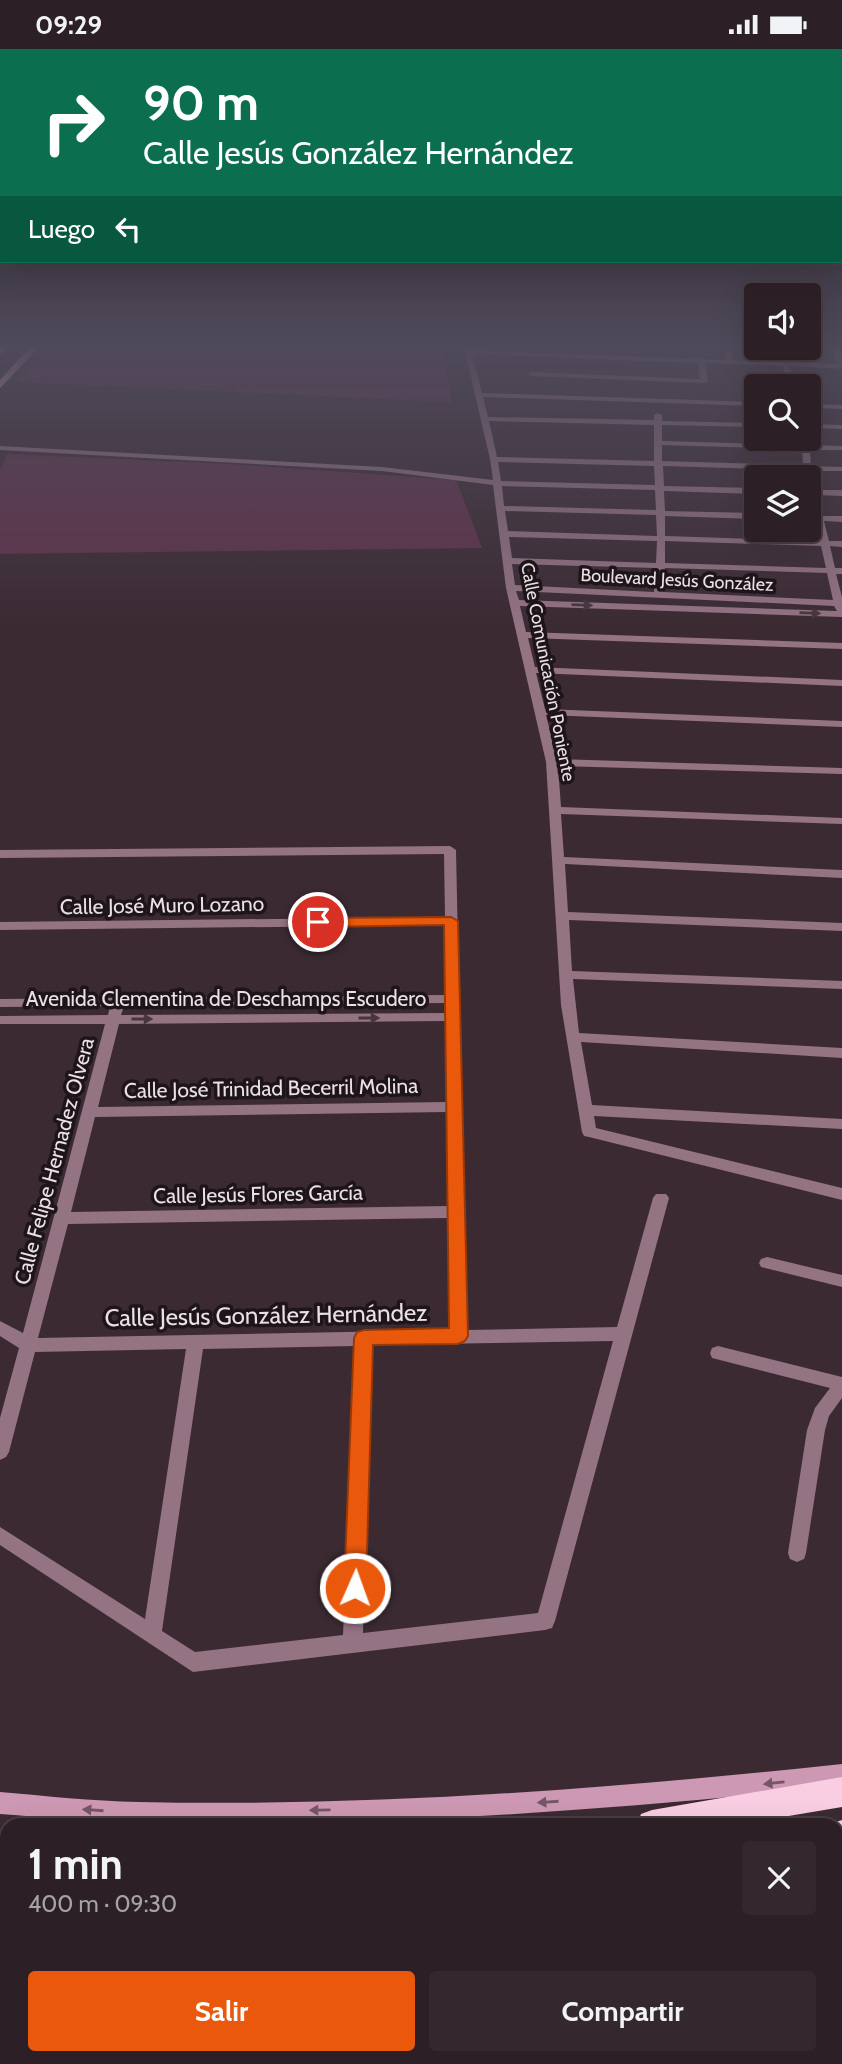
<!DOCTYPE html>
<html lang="es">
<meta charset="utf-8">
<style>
:root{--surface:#2c2026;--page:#34282e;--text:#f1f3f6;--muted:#a6a3a7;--line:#483e43;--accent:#ea580c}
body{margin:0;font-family:Cabin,sans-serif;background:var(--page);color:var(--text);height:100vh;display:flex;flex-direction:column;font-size:26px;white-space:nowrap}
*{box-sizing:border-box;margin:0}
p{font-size:23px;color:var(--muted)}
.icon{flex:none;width:38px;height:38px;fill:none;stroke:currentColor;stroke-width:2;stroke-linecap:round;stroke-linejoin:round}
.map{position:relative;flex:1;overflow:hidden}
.details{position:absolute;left:0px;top:1769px;width:844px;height:247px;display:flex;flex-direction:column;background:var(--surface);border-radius:21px 21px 0 0;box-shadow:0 7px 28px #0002,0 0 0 2px var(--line)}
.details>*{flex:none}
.top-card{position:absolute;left:0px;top:0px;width:844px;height:214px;box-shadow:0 7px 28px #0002,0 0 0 2px var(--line);background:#0b6e4f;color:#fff;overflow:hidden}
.buttons{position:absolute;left:744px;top:234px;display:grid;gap:14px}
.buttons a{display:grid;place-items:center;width:77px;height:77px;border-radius:7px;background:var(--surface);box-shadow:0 7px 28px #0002,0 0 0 2px var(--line);font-size:35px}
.pin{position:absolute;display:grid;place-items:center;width:60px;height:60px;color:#fff;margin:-30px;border:4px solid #fff;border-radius:50%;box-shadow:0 2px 7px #0007}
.me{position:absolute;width:77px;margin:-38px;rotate:2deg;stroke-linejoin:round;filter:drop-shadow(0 0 5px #0008)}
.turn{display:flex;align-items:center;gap:24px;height:147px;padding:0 28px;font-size:32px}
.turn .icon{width:91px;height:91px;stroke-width:2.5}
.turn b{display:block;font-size:49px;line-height:60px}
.then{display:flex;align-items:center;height:66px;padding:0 28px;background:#0003;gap:14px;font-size:26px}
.round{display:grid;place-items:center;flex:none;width:74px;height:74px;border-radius:7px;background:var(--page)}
.headline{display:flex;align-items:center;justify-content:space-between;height:119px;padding:0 28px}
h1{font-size:42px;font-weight:800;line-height:52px}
.primary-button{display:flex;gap:14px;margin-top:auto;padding:14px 28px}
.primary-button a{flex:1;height:80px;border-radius:7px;background:var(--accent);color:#fff;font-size:28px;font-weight:800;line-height:80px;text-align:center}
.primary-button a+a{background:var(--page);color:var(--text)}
.status{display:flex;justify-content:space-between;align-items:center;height:49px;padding:0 35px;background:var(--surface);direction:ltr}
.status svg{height:19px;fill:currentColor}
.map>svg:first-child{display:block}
.green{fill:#5f3149}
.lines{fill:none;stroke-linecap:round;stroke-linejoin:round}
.minor{fill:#947383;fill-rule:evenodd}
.secondary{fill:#cd98b3;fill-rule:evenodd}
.primary{fill:#fab5d7;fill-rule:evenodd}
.trunk{fill:#f9cee2;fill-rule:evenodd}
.oneway{fill:#47363e}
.oneway2{fill:#755666}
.route{fill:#ea580c;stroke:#983908;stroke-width:2}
.labels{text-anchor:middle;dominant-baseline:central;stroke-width:7;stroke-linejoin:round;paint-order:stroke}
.far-street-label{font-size:18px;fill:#ebe0e5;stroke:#1d1519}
.street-label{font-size:21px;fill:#ebe0e5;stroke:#1d1519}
.near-street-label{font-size:24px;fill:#ebe0e5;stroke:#1d1519}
</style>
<div class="status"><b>09:29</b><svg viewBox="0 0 49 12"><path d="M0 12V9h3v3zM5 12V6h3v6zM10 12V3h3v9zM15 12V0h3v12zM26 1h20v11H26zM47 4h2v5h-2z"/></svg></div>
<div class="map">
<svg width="842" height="2015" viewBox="0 0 842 2015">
<rect width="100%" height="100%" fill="#3b2a32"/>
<g class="green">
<path d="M48,298H441L452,353L17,333Z"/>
<path d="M7,405L229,415L456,431L482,499L0,505V422Z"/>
</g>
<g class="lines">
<g class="minor">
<path d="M464,298H471V301L726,311L724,298H731L733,311L782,313L779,299H786L789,313L837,315L832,298H839L842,308V320L790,317L795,338H787L783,317L705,314L708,332L704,334L531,327L527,325L531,323L700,330L698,314L472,305L482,344L756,353V357L483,348L488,368L654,371V366L658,364L662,366V372L756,374V378L662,376V392L802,396V390H808V388L810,396L842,397V401H810L811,417L842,418V422H812L816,441H842V447L817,446L822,467H842V473L824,472L829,492H842V498L830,497L835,519H842V525H836L842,548V568L520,557L526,583L842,594V600L528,589L535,618L842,631V637L536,624L545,660L842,672V678L546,666L557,710L842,719V725L558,717L561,758L842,769V775L561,765L564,808L842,821V829L565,815L568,863L842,874V882L569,871L572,922L842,932V940L573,930L579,984L842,999V1009L581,993L592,1056L842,1070V1080L594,1067L596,1079L842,1139V1151L589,1088L584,1087L582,1083L561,956L546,713L506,539L493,436L382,422L0,401V397L382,418L493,431L490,410ZM489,372L654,376V412L497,408ZM662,396L802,400L803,416L662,412ZM498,413L654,417L655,436L501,432ZM663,417L803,421L805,429H808V446L814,466L809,467L808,470L815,472L820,492L665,487V467L756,470V464L665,462L664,442L756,445V439L664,437ZM502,437L655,441L656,461L504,457ZM505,462L656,466L657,487L508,482ZM509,488L657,492L656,514L512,509ZM665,492L821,497L826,519L665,514ZM512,515L656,519L654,543L515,536ZM665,519L827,524L833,551L663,543ZM516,542L834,557L837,562L519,551Z"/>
<path d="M808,355L842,356V360L808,359Z"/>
<path d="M808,375L842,376V380L808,379Z"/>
<path d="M450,797L456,801L466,1281L617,1278L653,1149L656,1145H666L669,1149L555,1572L552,1579L545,1581L193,1623L0,1496V1478L145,1570L186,1300L35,1303L9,1403L6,1408L0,1411V1369L19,1299L0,1287V1272L23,1284L105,975H0V967L108,966L110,957L0,958V950L446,946L445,876L0,881V873L445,868L444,805L0,809V801ZM446,954V964L121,966L124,957ZM446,972L447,1053L98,1058L119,975ZM447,1063L448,1157L71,1163L95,1068ZM448,1169L450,1281L38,1289L68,1175ZM613,1292L538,1564L363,1584L372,1296ZM355,1297L343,1586L195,1603L162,1582L203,1300Z"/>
<path d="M767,1208L842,1226V1238L761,1218L759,1214L761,1210Z"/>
<path d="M718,1297L842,1328V1349L829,1367L825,1381L806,1504L804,1510L797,1513L790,1510L788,1504L807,1381L815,1359L830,1339L712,1309L710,1304L712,1299Z"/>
<path d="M123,2009H147L145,2015H121Z"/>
<path d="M556,2009H580L582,2015H558Z"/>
</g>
<g class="secondary">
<path d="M842,1715V1737C608,1761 373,1779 138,1775C92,1774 46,1768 0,1765V1743C46,1747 92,1752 138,1753C373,1758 608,1740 842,1715Z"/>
<path d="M0,1879L7,1880V1902L0,1901Z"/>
</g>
<g class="primary">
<path d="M0,298H9L0,306Z"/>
<path d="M30,298H39L0,339V331Z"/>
</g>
<g class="trunk">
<path d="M842,1728V1758L736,1776H637L641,1765L652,1761Z"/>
<path d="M842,1771V1801L836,1802V1776H826Z"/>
<rect x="0" y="1785" width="7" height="30"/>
<path d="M0,1828L7,1829V1859L0,1858Z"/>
</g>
</g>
<defs><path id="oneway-solid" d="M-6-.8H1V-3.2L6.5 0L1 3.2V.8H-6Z" transform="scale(1.75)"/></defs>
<g class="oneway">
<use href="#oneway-solid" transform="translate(582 556) rotate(2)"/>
<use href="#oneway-solid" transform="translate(810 564) rotate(2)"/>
<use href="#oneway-solid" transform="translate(369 969)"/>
<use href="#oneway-solid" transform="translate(142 970)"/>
</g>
<g class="oneway2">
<use href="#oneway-solid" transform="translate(774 1734) rotate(174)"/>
<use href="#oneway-solid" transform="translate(548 1753) rotate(176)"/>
<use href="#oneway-solid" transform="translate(93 1761) rotate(-176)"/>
<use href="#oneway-solid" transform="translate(320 1761) rotate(179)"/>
</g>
<linearGradient id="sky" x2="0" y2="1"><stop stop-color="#20171c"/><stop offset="0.51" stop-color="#4f4a5a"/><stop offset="1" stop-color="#4f4a5a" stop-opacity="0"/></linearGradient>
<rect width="842" height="580" fill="url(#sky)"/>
<path class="route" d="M451,868L458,872L468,1287L465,1292L458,1295L373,1296L366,1539L363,1546L355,1549L348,1546L344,1539L354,1289L357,1283L364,1281L449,1279L444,876L318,878L311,873L318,869Z"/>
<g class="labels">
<g class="far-street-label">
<text transform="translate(677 531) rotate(3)">Boulevard Jesús González</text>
<text transform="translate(548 623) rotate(79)">Calle Comunicación Poniente</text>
</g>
<g class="street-label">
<text transform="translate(162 856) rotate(-1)">Calle José Muro Lozano</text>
<text x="226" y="949">Avenida Clementina de Deschamps Escudero</text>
<text transform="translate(271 1039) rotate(-1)">Calle José Trinidad Becerril Molina</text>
<text transform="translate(54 1112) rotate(-75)">Calle Felipe Hernadez Olvera</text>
<text transform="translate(258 1145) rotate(-1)">Calle Jesús Flores García</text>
</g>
<g class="near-street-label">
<text transform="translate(266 1266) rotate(-1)">Calle Jesús González Hernández</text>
</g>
</g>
</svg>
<div class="buttons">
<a><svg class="icon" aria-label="sound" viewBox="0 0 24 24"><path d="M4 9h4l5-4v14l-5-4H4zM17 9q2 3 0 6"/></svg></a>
<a><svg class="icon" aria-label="search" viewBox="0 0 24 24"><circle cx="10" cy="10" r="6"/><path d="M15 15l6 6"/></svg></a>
<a><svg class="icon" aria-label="layers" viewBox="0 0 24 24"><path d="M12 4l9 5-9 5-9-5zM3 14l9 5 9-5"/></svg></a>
</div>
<div class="pin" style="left:318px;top:873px;background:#d93025"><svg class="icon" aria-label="arrive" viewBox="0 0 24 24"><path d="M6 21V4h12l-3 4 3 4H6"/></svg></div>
<svg class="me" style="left:355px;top:1539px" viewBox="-20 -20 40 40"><circle r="17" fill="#ea580c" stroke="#fff" stroke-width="3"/><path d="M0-11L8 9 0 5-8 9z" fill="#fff"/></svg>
<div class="top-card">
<div class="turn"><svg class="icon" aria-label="right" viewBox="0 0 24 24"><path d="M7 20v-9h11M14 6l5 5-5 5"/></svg><div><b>90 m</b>Calle Jesús González Hernández</div></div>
<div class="then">Luego<svg class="icon" aria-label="left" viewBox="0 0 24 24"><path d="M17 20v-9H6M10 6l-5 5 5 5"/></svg></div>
</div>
<section class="details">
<div class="headline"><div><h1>1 min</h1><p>400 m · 09:30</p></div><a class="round"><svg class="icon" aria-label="close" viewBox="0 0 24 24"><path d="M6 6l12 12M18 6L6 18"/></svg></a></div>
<div class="primary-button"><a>Salir</a><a>Compartir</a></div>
</section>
</div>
